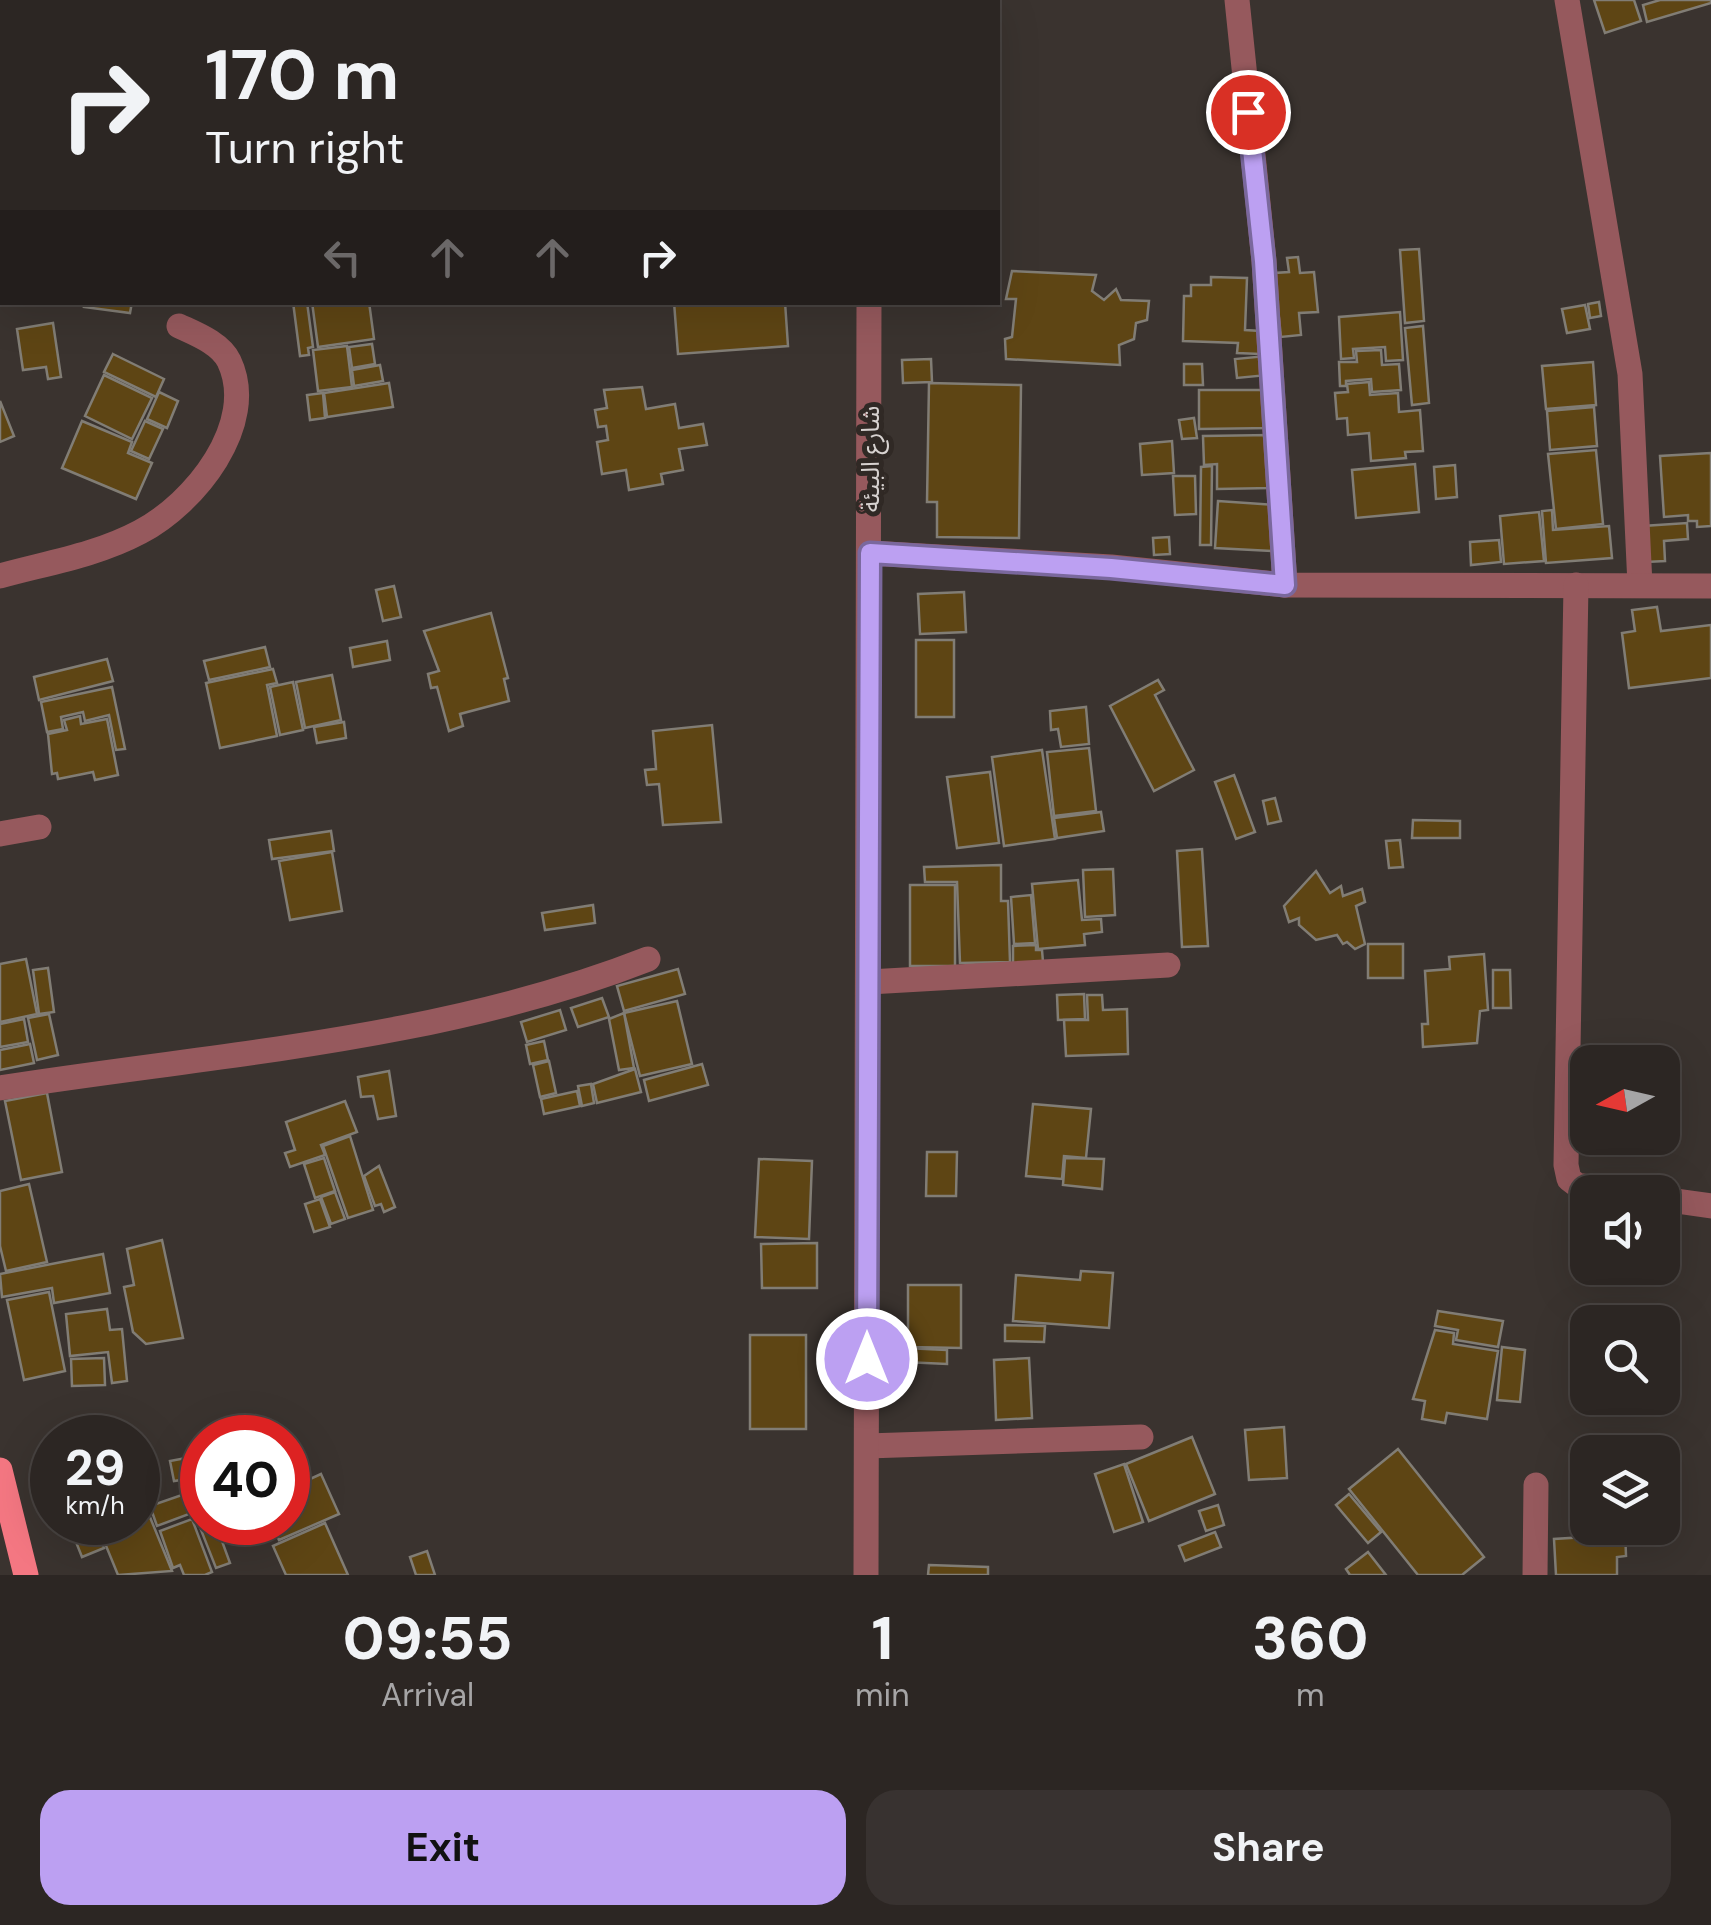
<!DOCTYPE html>
<meta charset="utf-8">
<style>
:root{--surface:#2c2623;--page:#383230;--text:#f1f3f6;--muted:#a6a5a6;--line:#484341;--accent:#bca0f2}
body{margin:0;font-family:"DM Sans","Noto Sans Arabic",sans-serif;background:var(--page);color:var(--text);height:100vh;display:flex;flex-direction:column;font-size:38px;white-space:nowrap}
*{box-sizing:border-box;margin:0}
p{font-size:32px;color:var(--muted)}
.icon{flex:none;width:55px;height:55px;fill:none;stroke:currentColor;stroke-width:2;stroke-linecap:round;stroke-linejoin:round}
.map{position:relative;height:1575px;overflow:hidden}
.sheet{display:flex;flex-direction:column;background:var(--surface);flex:1}
.sheet>*{flex:none}
.banner{position:absolute;left:0px;top:0px;width:1000px;height:305px;box-shadow:0 10px 40px #0002,0 0 0 2px var(--line);background:#2c2623;color:var(--text);overflow:hidden}
.needle{width:65px;rotate:262deg}
.fabs{position:absolute;left:1570px;top:1045px;display:grid;gap:20px}
.fabs a{display:grid;place-items:center;width:110px;height:110px;border-radius:20px;background:var(--surface);box-shadow:0 10px 40px #0002,0 0 0 2px var(--line);font-size:50px}
.speed{position:absolute;left:30px;top:1415px;display:flex;gap:20px;font-size:50px;font-weight:700;text-align:center}
.speed>*{display:grid;place-content:center;width:130px;height:130px;border-radius:50%;background:var(--surface);box-shadow:0 10px 40px #0002,0 0 0 2px var(--line);line-height:1}
.speed small{font-size:25px;font-weight:400}
.speed .limit{border:15px solid #d22;background:#fff;color:#111}
.pin{position:absolute;display:grid;place-items:center;width:85px;height:85px;color:#fff;margin:-42px;border:5px solid #fff;border-radius:50%;box-shadow:0 2px 10px #0007}
.me{position:absolute;width:110px;margin:-55px;rotate:0deg;stroke-linejoin:round;filter:drop-shadow(0 0 8px #0008)}
.turn{display:flex;align-items:center;gap:35px;height:210px;padding:0 40px;font-size:45px}
.turn .icon{width:130px;height:130px;stroke-width:2.5}
.turn b{display:block;font-size:70px;line-height:85px}
.lanes{display:flex;align-items:center;height:95px;padding:0 40px;background:#0003;justify-content:center;gap:50px;direction:ltr}
.lanes .off{opacity:.35}
.eta{display:flex;justify-content:space-evenly;align-items:center;height:170px;text-align:center}
.eta b{font-size:60px;font-weight:700;line-height:70px}
.primary-button{display:flex;gap:20px;margin-top:auto;padding:20px 40px}
.primary-button a{flex:1;height:115px;border-radius:30px;background:var(--accent);color:#111;font-size:40px;font-weight:700;line-height:115px;text-align:center}
.primary-button a+a{background:var(--page);color:var(--text)}
.map>svg:first-child{display:block}
.building{fill:#5e4514;stroke:#817d75;stroke-width:2.5}
.lines{fill:none;stroke-linecap:round;stroke-linejoin:round}
.minor{stroke:#96595d;stroke-width:25}
.major{stroke:#f47782;stroke-width:25}
.route-casing{stroke:#7a689d;stroke-width:25}
.route{stroke:#bca0f2;stroke-width:18}
.labels{text-anchor:middle;dominant-baseline:central;stroke-width:10;stroke-linejoin:round;paint-order:stroke}
.street-label{font-size:25px;fill:#d7d2d0;stroke:#302925}
</style>
<div class="map">
<svg width="1711" height="1575" viewBox="0 0 1711 1575">
<rect width="100%" height="100%" fill="#3a332f"/>
<g class="building">
<path d="M1594,0H1634L1641,21L1605,33Z"/>
<path d="M1660,0H1711V3L1647,22L1643,5Z"/>
<path d="M1419,249L1424,321L1405,323L1400,250Z"/>
<path d="M1298,257L1300,273L1314,272L1318,312L1299,313L1301,335L1281,337L1274,273L1289,272L1287,258Z"/>
<path d="M1012,271L1096,275L1092,291L1104,300L1116,289L1121,300L1149,301L1147,320L1136,323L1134,339L1119,345L1120,365L1006,359L1005,339L1012,337L1016,299H1006Z"/>
<path d="M1211,277L1247,278L1245,330L1261,331L1260,354L1237,353L1238,343L1183,341L1184,296H1191V285H1211Z"/>
<path d="M85,302H132L130,313L84,307Z"/>
<path d="M293,302H307L313,347L308,348L309,355L300,356Z"/>
<path d="M312,302H369L374,339L318,347Z"/>
<path d="M674,302H785L788,346L678,354Z"/>
<path d="M1599,302L1601,316L1590,318L1588,304Z"/>
<path d="M1585,305L1590,329L1567,333L1562,309Z"/>
<path d="M1400,312L1403,360L1386,361L1385,347L1353,349L1354,358L1341,359L1339,317Z"/>
<path d="M53,323L61,377L48,379L46,367L23,370L17,329Z"/>
<path d="M1423,326L1429,403L1412,405L1405,328Z"/>
<path d="M372,344L375,364L352,368L349,347Z"/>
<path d="M347,346L352,387L318,391L313,350Z"/>
<path d="M1381,350L1382,365L1399,364L1401,390L1372,392L1371,379L1346,381V386H1340L1339,362H1357L1356,351Z"/>
<path d="M113,354L164,379L156,397L104,372Z"/>
<path d="M1266,356L1268,375L1237,378L1235,359Z"/>
<path d="M931,359L932,382L903,383L902,360Z"/>
<path d="M1593,362L1596,405L1546,409L1542,366Z"/>
<path d="M1184,364H1202L1203,385H1184Z"/>
<path d="M380,365L383,381L354,386L352,370Z"/>
<path d="M104,375L152,398L132,439L85,416Z"/>
<path d="M1369,382L1370,395L1398,393L1399,412L1420,410L1423,451L1405,452L1406,458L1371,461L1369,433L1348,435L1347,418L1337,419L1335,393L1348,392L1347,384Z"/>
<path d="M389,383L393,407L327,417L324,393Z"/>
<path d="M929,383L1021,385L1019,538L937,537V502H927Z"/>
<path d="M642,387L646,409L675,404L679,428L703,424L707,445L679,449L683,470L661,474L663,484L629,490L626,470L602,474L597,442L608,440L606,426L598,427L595,410L607,408L604,390Z"/>
<path d="M1199,390H1272L1273,428L1199,429Z"/>
<path d="M159,392L178,401L167,428L147,419Z"/>
<path d="M323,393L325,418L310,420L307,395Z"/>
<path d="M0,401L14,436L0,442Z"/>
<path d="M1594,407L1597,446L1550,450L1547,411Z"/>
<path d="M1194,418L1197,438L1182,439L1179,420Z"/>
<path d="M82,421L132,442L128,453L152,463L136,499L62,468Z"/>
<path d="M145,421L163,429L149,459L131,451Z"/>
<path d="M1271,435L1272,488L1217,489V464L1204,465L1203,436Z"/>
<path d="M1172,441L1174,473L1142,475L1140,444Z"/>
<path d="M1596,450L1603,524L1556,529L1548,454Z"/>
<path d="M1711,453V526L1697,527V521H1688V515L1664,517L1660,456Z"/>
<path d="M1415,464L1419,512L1356,518L1352,470Z"/>
<path d="M1455,465L1457,497L1436,499L1434,467Z"/>
<path d="M1212,466L1211,545H1200L1201,467Z"/>
<path d="M1173,476H1195L1196,514L1175,515Z"/>
<path d="M1218,501L1275,505L1273,551L1215,548Z"/>
<path d="M1552,510L1553,530L1609,526L1612,558L1546,563L1542,511Z"/>
<path d="M1539,512L1544,561L1504,564L1500,516Z"/>
<path d="M1687,523L1688,539L1664,541L1665,561L1646,562L1643,526Z"/>
<path d="M1169,537L1170,554L1154,555L1153,538Z"/>
<path d="M1499,540L1501,562L1471,565L1470,542Z"/>
<path d="M394,586L401,617L383,621L376,590Z"/>
<path d="M964,592L966,632L920,634L918,594Z"/>
<path d="M1657,607L1661,631L1711,625V678L1629,688L1622,633L1635,631L1632,610Z"/>
<path d="M491,613L508,678L504,679L509,701L460,714L463,726L449,731L437,687L431,688L428,674L439,671L424,631Z"/>
<rect x="916" y="640" width="38" height="77"/>
<path d="M387,641L390,660L353,667L350,648Z"/>
<path d="M265,647L270,667L209,680L204,661Z"/>
<path d="M107,659L113,681L39,700L34,677Z"/>
<path d="M273,669L277,683L267,685L277,736L220,748L206,683Z"/>
<path d="M332,675L341,720L305,728L296,682Z"/>
<path d="M1158,680L1164,690L1155,695L1194,770L1154,791L1110,706Z"/>
<path d="M293,682L303,730L280,735L270,687Z"/>
<path d="M112,687L125,749L116,750L109,715L85,721L83,712L61,717L63,729L47,732L41,702Z"/>
<path d="M1086,707L1089,744L1061,747L1058,729L1051,730L1050,711Z"/>
<path d="M80,716L81,724L107,719L118,775L95,780L93,772L58,779L57,773L52,774L48,734L67,730L64,720Z"/>
<path d="M344,722L346,738L317,743L314,727Z"/>
<path d="M712,725L721,822L663,825L659,784L647,785L645,770L656,769L653,731Z"/>
<path d="M1089,748L1096,811L1054,816L1047,752Z"/>
<path d="M1042,750L1055,839L1004,846L992,757Z"/>
<path d="M990,772L999,843L957,848L947,777Z"/>
<path d="M1234,775L1255,832L1236,839L1215,782Z"/>
<path d="M1275,798L1281,821L1268,824L1263,801Z"/>
<path d="M1101,812L1104,831L1057,838L1054,818Z"/>
<path d="M1413,820L1460,821V838H1412Z"/>
<path d="M331,831L334,851L272,859L269,840Z"/>
<path d="M1400,840L1403,867L1389,868L1386,841Z"/>
<path d="M1202,849L1208,946L1182,947L1177,851Z"/>
<path d="M332,852L342,911L290,920L279,861Z"/>
<path d="M1001,865V901H1008L1010,962L960,963L957,882H925L924,867Z"/>
<path d="M1113,869L1115,915L1085,917L1083,870Z"/>
<path d="M1316,871L1330,893L1341,886L1343,896L1362,889L1365,902L1356,906L1365,944L1355,949L1347,942L1343,944L1337,935L1316,940L1299,925V918L1289,922L1284,906Z"/>
<path d="M1078,880L1082,920L1101,919L1102,932L1084,934L1085,945L1038,949L1032,884Z"/>
<rect x="910" y="885" width="45" height="81"/>
<path d="M1031,895L1035,943L1014,944L1011,897Z"/>
<path d="M593,905L595,923L545,930L542,913Z"/>
<rect x="1368" y="944" width="35" height="34"/>
<path d="M1036,945V950H1042L1043,962L1013,964V946Z"/>
<path d="M1484,954L1488,1010L1480,1011L1477,1043L1423,1047L1422,1024H1428L1425,971L1450,969L1449,957Z"/>
<path d="M26,959L37,1014L0,1022V964Z"/>
<path d="M48,968L54,1012L39,1014L33,970Z"/>
<path d="M678,969L685,994L624,1011L617,986Z"/>
<path d="M1493,970H1510L1511,1008H1493Z"/>
<path d="M1084,994L1085,1019L1058,1020L1057,995Z"/>
<path d="M1087,995H1102L1103,1010L1127,1009L1128,1054L1066,1056L1064,1020H1088Z"/>
<path d="M602,998L609,1017L578,1027L571,1008Z"/>
<path d="M677,1001L692,1064L640,1076L624,1013Z"/>
<path d="M560,1010L566,1030L527,1042L521,1022Z"/>
<path d="M624,1013L634,1068L619,1070L609,1019Z"/>
<path d="M49,1014L58,1055L37,1060L28,1018Z"/>
<path d="M24,1019L28,1042L0,1047V1024Z"/>
<path d="M544,1041L548,1060L530,1064L526,1045Z"/>
<path d="M30,1044L34,1063L0,1070V1050Z"/>
<path d="M549,1061L556,1093L540,1097L533,1065Z"/>
<path d="M702,1064L708,1085L649,1101L644,1080Z"/>
<path d="M635,1069L641,1092L597,1103L593,1084Z"/>
<path d="M389,1071L396,1116L378,1119L373,1096L361,1097L358,1077Z"/>
<path d="M591,1084L594,1103L582,1106L578,1086Z"/>
<path d="M577,1091L580,1106L544,1114L541,1099Z"/>
<path d="M47,1093L62,1172L21,1180L5,1101Z"/>
<path d="M345,1101L357,1132L321,1145L325,1155L290,1167L285,1153L295,1150L286,1122Z"/>
<path d="M1033,1104L1091,1109L1086,1158L1064,1156L1062,1179L1026,1176Z"/>
<path d="M350,1136L373,1210L348,1218L323,1146Z"/>
<path d="M927,1152H957L956,1196H926Z"/>
<path d="M324,1158L335,1191L315,1198L304,1164Z"/>
<path d="M1065,1158L1104,1159L1102,1189L1063,1185Z"/>
<path d="M759,1159L812,1161L809,1239L755,1237Z"/>
<path d="M379,1166L395,1207L384,1212L381,1204L375,1206L364,1176Z"/>
<path d="M29,1184L47,1262L6,1271L0,1246V1191Z"/>
<path d="M335,1192L345,1219L331,1224L321,1197Z"/>
<path d="M320,1199L330,1227L314,1232L305,1204Z"/>
<path d="M162,1240L183,1338L146,1344L133,1332L124,1287L134,1285L127,1249Z"/>
<path d="M817,1243V1288H762L761,1244Z"/>
<path d="M103,1254L110,1293L54,1303L52,1288L2,1297L0,1274Z"/>
<path d="M1081,1271L1113,1273L1109,1328L1013,1321L1016,1275L1080,1280Z"/>
<path d="M908,1285H961V1348L908,1347Z"/>
<path d="M49,1292L65,1371L24,1380L7,1300Z"/>
<path d="M107,1309L110,1330L122,1329L127,1381L112,1383L108,1352L70,1356L66,1314Z"/>
<path d="M1438,1311L1503,1321L1498,1347L1456,1340L1458,1330L1435,1326Z"/>
<path d="M1005,1325L1045,1326L1044,1342L1005,1341Z"/>
<path d="M1435,1330L1454,1333L1453,1344L1498,1351L1487,1419L1447,1413L1445,1423L1422,1419L1425,1401L1413,1399Z"/>
<rect x="750" y="1335" width="56" height="94"/>
<path d="M1502,1347L1525,1350L1520,1402L1497,1400Z"/>
<path d="M904,1348L947,1350V1364L904,1362Z"/>
<path d="M104,1358L105,1385L72,1386L71,1359Z"/>
<path d="M1029,1358L1032,1418L996,1420L994,1360Z"/>
<path d="M1284,1427L1287,1478L1249,1480L1245,1430Z"/>
<path d="M1192,1437L1215,1494L1149,1521L1126,1464Z"/>
<path d="M1398,1449L1484,1557L1462,1575H1418L1349,1489Z"/>
<path d="M202,1455V1485L195,1486L194,1478L174,1481L170,1461Z"/>
<path d="M1124,1464L1143,1522L1114,1532L1095,1474Z"/>
<path d="M321,1474L339,1514L279,1540L271,1522H288V1489Z"/>
<path d="M202,1488V1522H215L230,1563L216,1568L194,1512L157,1526L150,1506Z"/>
<path d="M1349,1494L1381,1532L1368,1543L1336,1505Z"/>
<path d="M145,1505L172,1571L118,1575L102,1536L138,1522V1508Z"/>
<path d="M1218,1505L1224,1525L1206,1531L1199,1511Z"/>
<path d="M192,1519L212,1572L205,1575H184L180,1565L173,1568L160,1531Z"/>
<path d="M81,1522H126L86,1535Z"/>
<path d="M325,1523L348,1575H286L273,1546Z"/>
<path d="M1584,1528H1625L1626,1556L1617,1557V1575H1556L1554,1539L1585,1537Z"/>
<path d="M1215,1532L1221,1547L1185,1561L1179,1546Z"/>
<path d="M97,1533L104,1548L82,1557L76,1542Z"/>
<path d="M427,1551L435,1575H416L410,1557Z"/>
<path d="M1368,1552L1386,1575H1350L1346,1569Z"/>
<path d="M929,1565L988,1567V1575H928Z"/>
</g>
<g class="lines">
<g class="minor">
<path d="M1237,0L1264,261L1285,585"/>
<path d="M1567,0L1630,374L1640,585"/>
<path d="M826,2L835,0"/>
<path d="M869,2V0"/>
<path d="M0,134H2"/>
<path d="M870,553L1111,567L1285,585L1711,586"/>
<path d="M0,576C47,563 97,555 140,532C194,504 259,424 229,361C220,343 196,334 179,326"/>
<path d="M1576,585L1566,1165L1569,1179L1577,1185L1621,1192"/>
<path d="M0,834L39,827"/>
<path d="M869,982L1168,965"/>
<path d="M0,1088C217,1054 442,1040 648,959"/>
<path d="M1662,1199L1711,1206"/>
<path d="M867,1446L1141,1437"/>
<path d="M866,1575L869,302"/>
<path d="M1535,1575L1536,1485"/>
</g>
<path class="major" d="M0,1470L26,1575"/>
</g>
<g class="lines">
<defs>
<path id="route" d="M867,1359L870,553L1111,568L1285,585L1264,261L1248,112"/>
</defs>
<use href="#route" class="route-casing"/>
<use href="#route" class="route"/>
</g>
<g class="labels">
<g class="street-label">
<text transform="translate(870 459) rotate(-90)">شارع البيئة</text>
</g>
</g>
</svg>
<div class="fabs">
<a><svg class="needle" viewBox="-14 -14 28 28"><path d="M0-13l5 13h-10z" fill="#e53935"/><path d="M0 13l5-13h-10z" fill="#a6a5a6"/></svg></a>
<a><svg class="icon" aria-label="sound" viewBox="0 0 24 24"><path d="M4 9h4l5-4v14l-5-4H4zM17 9q2 3 0 6"/></svg></a>
<a><svg class="icon" aria-label="search" viewBox="0 0 24 24"><circle cx="10" cy="10" r="6"/><path d="M15 15l6 6"/></svg></a>
<a><svg class="icon" aria-label="layers" viewBox="0 0 24 24"><path d="M12 4l9 5-9 5-9-5zM3 14l9 5 9-5"/></svg></a>
</div>
<div class="speed"><div>29<small>km/h</small></div><div class="limit">40</div></div>
<div class="pin" style="left:1248px;top:112px;background:#d93025"><svg class="icon" aria-label="arrive" viewBox="0 0 24 24"><path d="M6 21V4h12l-3 4 3 4H6"/></svg></div>
<svg class="me" style="left:867px;top:1359px" viewBox="-20 -20 40 40"><circle r="17" fill="#bca0f2" stroke="#fff" stroke-width="3"/><path d="M0-11L8 9 0 5-8 9z" fill="#fff"/></svg>
<div class="banner">
<div class="turn"><svg class="icon" aria-label="right" viewBox="0 0 24 24"><path d="M7 20v-9h11M14 6l5 5-5 5"/></svg><div><b>170 m</b>Turn right</div></div>
<div class="lanes"><svg class="icon off" aria-label="left" viewBox="0 0 24 24"><path d="M17 20v-9H6M10 6l-5 5 5 5"/></svg><svg class="icon off" aria-label="ahead" viewBox="0 0 24 24"><path d="M12 20V5M6 11l6-6 6 6"/></svg><svg class="icon off" aria-label="ahead" viewBox="0 0 24 24"><path d="M12 20V5M6 11l6-6 6 6"/></svg><svg class="icon" aria-label="right" viewBox="0 0 24 24"><path d="M7 20v-9h11M14 6l5 5-5 5"/></svg></div>
</div>
</div>
<section class="sheet">
<div class="eta">
<div><b>09:55</b><p>Arrival</p></div>
<div><b>1</b><p>min</p></div>
<div><b>360</b><p>m</p></div>
</div>
<div class="primary-button"><a>Exit</a><a>Share</a></div>
</section>
